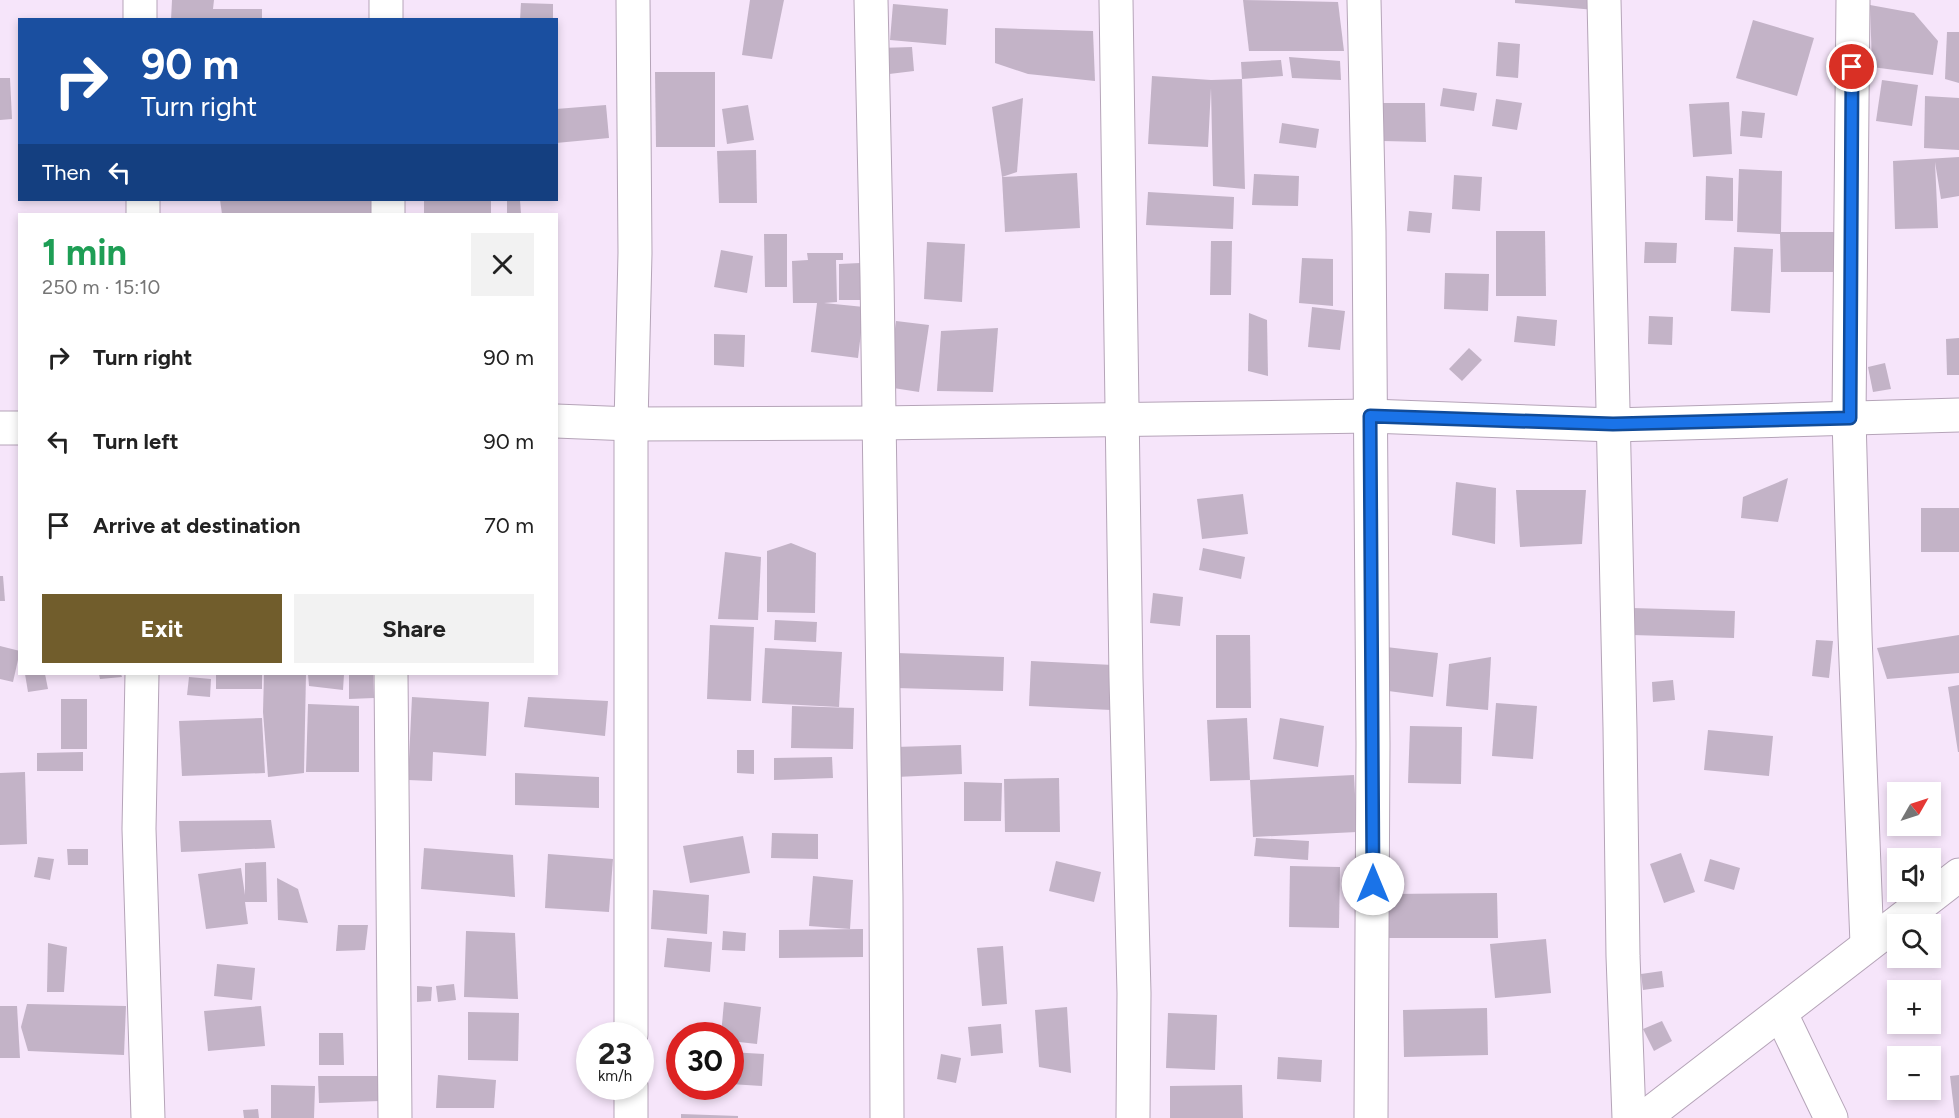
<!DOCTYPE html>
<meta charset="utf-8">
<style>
:root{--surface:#fff;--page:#f2f2f2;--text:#222;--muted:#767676;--accent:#715d2c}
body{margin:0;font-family:Figtree,sans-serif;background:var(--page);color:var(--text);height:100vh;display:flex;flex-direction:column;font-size:22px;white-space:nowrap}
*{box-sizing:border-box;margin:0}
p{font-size:20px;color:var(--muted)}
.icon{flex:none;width:33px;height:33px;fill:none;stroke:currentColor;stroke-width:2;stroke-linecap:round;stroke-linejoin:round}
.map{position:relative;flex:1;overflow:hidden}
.panel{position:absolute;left:18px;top:213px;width:540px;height:462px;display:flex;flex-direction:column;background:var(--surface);border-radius:0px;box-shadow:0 3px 9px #0003}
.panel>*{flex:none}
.top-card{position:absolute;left:18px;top:18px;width:540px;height:183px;border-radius:0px;box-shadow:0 3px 9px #0003;background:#1a4fa0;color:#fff;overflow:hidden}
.needle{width:39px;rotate:51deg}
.tools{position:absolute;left:1887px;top:782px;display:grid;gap:12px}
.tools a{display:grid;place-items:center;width:54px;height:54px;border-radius:0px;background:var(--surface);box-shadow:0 3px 9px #0003;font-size:30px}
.speed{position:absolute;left:576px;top:1022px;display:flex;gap:12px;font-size:30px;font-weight:700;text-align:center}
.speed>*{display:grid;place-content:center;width:78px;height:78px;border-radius:50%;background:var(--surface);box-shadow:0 3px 9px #0003;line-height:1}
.speed small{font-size:15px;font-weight:400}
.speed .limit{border:9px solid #d22;background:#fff;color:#111}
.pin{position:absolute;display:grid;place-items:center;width:51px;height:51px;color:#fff;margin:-26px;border:3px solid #fff;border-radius:50%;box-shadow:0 2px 6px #0007}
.me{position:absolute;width:66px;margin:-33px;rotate:0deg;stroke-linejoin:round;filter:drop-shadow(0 0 4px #0008)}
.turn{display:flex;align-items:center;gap:21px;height:126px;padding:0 24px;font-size:27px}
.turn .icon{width:78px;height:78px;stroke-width:2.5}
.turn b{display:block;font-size:42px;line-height:51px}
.then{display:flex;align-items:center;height:57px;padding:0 24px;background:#0003;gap:12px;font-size:22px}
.round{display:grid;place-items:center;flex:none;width:63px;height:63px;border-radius:0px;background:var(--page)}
.overview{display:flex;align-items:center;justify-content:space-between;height:102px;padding:0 24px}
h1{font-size:36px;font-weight:700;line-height:45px;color:#1e9e55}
.cta{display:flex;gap:12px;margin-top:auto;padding:12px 24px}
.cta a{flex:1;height:69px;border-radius:0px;background:var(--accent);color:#fff;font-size:24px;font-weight:700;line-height:69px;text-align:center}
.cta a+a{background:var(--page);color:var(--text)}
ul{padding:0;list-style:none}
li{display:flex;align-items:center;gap:18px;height:84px;padding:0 24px}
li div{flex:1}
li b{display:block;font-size:22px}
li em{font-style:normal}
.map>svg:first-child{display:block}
.building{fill:#c3b3c7}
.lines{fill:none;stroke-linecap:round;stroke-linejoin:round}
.minor-casing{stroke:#b5a4b8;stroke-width:35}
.minor{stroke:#fff;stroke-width:33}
.route-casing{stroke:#114b97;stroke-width:15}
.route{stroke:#1a73e8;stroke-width:10}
</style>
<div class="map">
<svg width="1959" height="1118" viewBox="0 0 1959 1118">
<rect width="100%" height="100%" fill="#f6e5fa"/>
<g class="building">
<path d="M172,0H214L213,9H262V20H171Z"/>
<path d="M750,0H784L772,59L742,55Z"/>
<path d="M1243,0L1338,2L1344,51H1249Z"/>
<path d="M1515,0H1594L1595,10L1515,3Z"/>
<path d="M521,3L553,4V20H520Z"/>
<path d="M893,4L948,9L946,45L890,40Z"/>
<path d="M1870,5L1914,13L1938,41L1933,75L1872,67Z"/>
<path d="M1753,20L1814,38L1797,96L1736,78Z"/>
<path d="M995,28L1093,31L1095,81L1028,74L995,63Z"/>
<path d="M1947,32H1959V83L1945,79Z"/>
<path d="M1498,42L1520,44L1518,78L1496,76Z"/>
<path d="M912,47L914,71L881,75L878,48Z"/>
<path d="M1289,57L1340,61L1341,80L1292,78Z"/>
<path d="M1281,60L1283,76L1242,79L1241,62Z"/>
<path d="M655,72H715V147H656Z"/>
<path d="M1152,76L1211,80L1242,79L1245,189L1213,186L1211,88L1208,147L1148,144Z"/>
<path d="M0,78H10L12,119L0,120Z"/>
<path d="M1882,80L1918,85L1912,126L1876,121Z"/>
<path d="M1443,88L1477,93L1474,111L1440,106Z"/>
<path d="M1925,96L1959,98V150L1924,148Z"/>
<path d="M1023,98L1017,172L1002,177L992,107Z"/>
<path d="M1496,99L1522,103L1517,130L1492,126Z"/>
<path d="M1729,102L1732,154L1693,157L1689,104Z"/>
<path d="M1383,103H1425L1426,142L1383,141Z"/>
<path d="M606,105L609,138L556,143V109Z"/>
<path d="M748,105L754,140L727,144L722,109Z"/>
<path d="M1742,111L1765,113L1762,138L1740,136Z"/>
<path d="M1282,123L1319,129L1316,148L1279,143Z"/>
<path d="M756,150L757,203H719L717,151Z"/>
<path d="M1959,157V196L1941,199L1935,162L1938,228L1895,229L1893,161Z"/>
<path d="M1739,169L1782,171L1781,232H1836L1837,272H1781L1780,234L1737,232Z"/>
<path d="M1077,173L1080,228L1005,232L1002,177Z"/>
<path d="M1254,174L1299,176L1298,206L1252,205Z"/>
<path d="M1454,175L1482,177L1480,211L1452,209Z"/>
<path d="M1706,176L1733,178V221L1705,220Z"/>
<path d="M1148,192L1234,197L1233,229L1146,225Z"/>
<path d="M220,200H371L372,214H222Z"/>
<rect x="424" y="200" width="67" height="14"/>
<path d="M507,200H520L521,214H507Z"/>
<path d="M1409,211L1432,213L1430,233L1407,231Z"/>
<path d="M1496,231H1545L1546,296H1496Z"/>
<path d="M764,234H787V287H765Z"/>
<path d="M1211,241H1232L1231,295H1210Z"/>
<path d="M927,242L965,244L962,302L924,299Z"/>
<path d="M1645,242L1677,243L1676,263H1644Z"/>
<path d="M1734,247L1773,249L1770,313L1731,311Z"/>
<path d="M721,250L753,256L747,293L714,287Z"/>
<path d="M807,253H843V260H836L837,302L824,303L864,307L858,358L811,352L817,303H793L792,261L808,260Z"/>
<path d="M1302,258L1333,259V306L1299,303Z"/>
<path d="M860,263V300H839V264Z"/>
<path d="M1445,273L1489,274L1488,311L1444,309Z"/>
<path d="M1312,307L1345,311L1340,350L1308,347Z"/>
<path d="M1249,313L1267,320L1268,376L1248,371Z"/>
<path d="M1517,316L1557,320L1555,346L1514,342Z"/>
<path d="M1649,316L1673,317L1672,345L1648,344Z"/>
<path d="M896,321L929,325L919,392L887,387Z"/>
<path d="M998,328L993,392L937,391L941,331Z"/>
<path d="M714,334L745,335L744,367L714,365Z"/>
<path d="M1959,338V375H1947L1946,339Z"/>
<path d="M1469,348L1482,360L1462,381L1449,369Z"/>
<path d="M1885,363L1891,389L1873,392L1868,367Z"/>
<path d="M1788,478L1778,522L1741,518L1743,497Z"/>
<path d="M1456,482L1496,488L1495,544L1452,535Z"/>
<path d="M1516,490H1586L1582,544L1520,547Z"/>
<path d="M1243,494L1248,534L1202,539L1197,499Z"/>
<rect x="1921" y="508" width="38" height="44"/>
<path d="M791,543L816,553L815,613L767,612V551Z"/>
<path d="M1203,548L1245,557L1241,579L1199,570Z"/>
<path d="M725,552L761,557L758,620L718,619Z"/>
<path d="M0,576H3L5,601H0Z"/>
<path d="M1153,593L1183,597L1180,626L1150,623Z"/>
<path d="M1632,608L1735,611L1734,638L1632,635Z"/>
<path d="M775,620L817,622L816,642L774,640Z"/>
<path d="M710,625L754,627L751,701L707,699Z"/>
<path d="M1216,635H1250L1251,708H1216Z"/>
<path d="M1959,635V673L1887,679L1877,648Z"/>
<path d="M1816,640L1833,641L1829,678L1812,676Z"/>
<path d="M0,646L20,651L13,682L0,679Z"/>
<path d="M1386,647L1438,653L1433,697L1381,690Z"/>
<path d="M765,648L842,652L839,707L762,703Z"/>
<path d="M897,653L1004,657L1003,691L896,688Z"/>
<path d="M1491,657L1488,710L1446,706L1449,664Z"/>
<path d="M1031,661L1113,665L1111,710L1029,706Z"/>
<path d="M25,674H45L48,689L28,692Z"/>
<path d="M99,674H121L122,677L100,679Z"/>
<rect x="216" y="674" width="46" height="15"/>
<path d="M264,674H306L304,773L268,777L263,712Z"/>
<path d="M308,674H344L343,690L309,686Z"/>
<path d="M349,674H373L374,698L349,699Z"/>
<path d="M189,677L211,679L210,697L187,695Z"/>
<path d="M1673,680L1675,700L1653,702L1652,682Z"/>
<path d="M1959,685V752H1958L1948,687Z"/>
<path d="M412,697L489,702L486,756L433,752L432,781L408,780Z"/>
<path d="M528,697L608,701L605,736L524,727Z"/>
<rect x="61" y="699" width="26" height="50"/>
<path d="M1496,703L1537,706L1533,759L1492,756Z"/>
<path d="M308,704L359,706V772H306Z"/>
<path d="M792,706L854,708L853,749L791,748Z"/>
<path d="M262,718L265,773L182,776L179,721Z"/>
<path d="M1247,718L1250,780L1210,781L1207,720Z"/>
<path d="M1280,718L1324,726L1318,767L1273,759Z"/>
<path d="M1410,726L1462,727L1461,784L1408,783Z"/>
<path d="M1708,730L1773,736L1769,776L1704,770Z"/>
<path d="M961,745L962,774L896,777L895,747Z"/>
<path d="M737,750H754V774L737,773Z"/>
<path d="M83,752V771H37V753Z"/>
<path d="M832,757L833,778L774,780V758Z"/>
<path d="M25,772L27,844L0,845V773Z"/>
<path d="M515,773L599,777V808L515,805Z"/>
<path d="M1354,775L1357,832L1253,837L1250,780Z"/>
<path d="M1059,778L1060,832H1005L1004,779Z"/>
<path d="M964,782L1002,783L1001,821H964Z"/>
<path d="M271,820L275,848L181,852L179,821Z"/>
<path d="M772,833L818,834V859L771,858Z"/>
<path d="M743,836L750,873L690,883L683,846Z"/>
<path d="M1256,838L1309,841L1308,860L1254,856Z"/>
<path d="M424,848L513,855L515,897L421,889Z"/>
<path d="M67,849H88V865H68Z"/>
<path d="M1681,853L1695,892L1664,903L1650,864Z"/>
<path d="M548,854L613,859L609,912L545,908Z"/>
<path d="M38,857L54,859L50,880L34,877Z"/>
<path d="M1710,859L1740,868L1734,890L1704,881Z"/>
<path d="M1056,861L1101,872L1094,902L1049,891Z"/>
<path d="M266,862L267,902H245L248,924L206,929L198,874L241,868L245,895V863Z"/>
<path d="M1290,866L1340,867L1339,928L1289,927Z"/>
<path d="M813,876L853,880L850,929L809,926Z"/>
<path d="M277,878L298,889L308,923L278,920Z"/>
<path d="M653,890L709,895L707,934L651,929Z"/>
<path d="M1497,893L1498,938H1389L1388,894Z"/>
<path d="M338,925H368L365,950L336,951Z"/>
<path d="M863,929V957L779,958V930Z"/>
<path d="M466,931L515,933L518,999L464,997Z"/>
<path d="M723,931L746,933L745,951L722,950Z"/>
<path d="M667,938L712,942L710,972L664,967Z"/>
<path d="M1546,939L1551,993L1495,998L1490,944Z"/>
<path d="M48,943L67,947L64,992H47Z"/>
<path d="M1003,946L1007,1004L982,1006L977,948Z"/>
<path d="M217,964L255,968L252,1000L214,996Z"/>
<path d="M1662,971L1664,987L1643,990L1641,974Z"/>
<path d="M454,984L456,1000L438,1002L436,986Z"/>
<path d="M417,986L432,987L431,1001L417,1002Z"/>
<path d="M724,1002L761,1007L757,1044L730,1041V1035H721Z"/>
<path d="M27,1004L126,1006L124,1055L28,1051L21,1027Z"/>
<path d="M0,1006H17L20,1058H0Z"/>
<path d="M261,1006L265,1046L208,1051L204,1011Z"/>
<path d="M1067,1007L1071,1073L1039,1067L1035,1010Z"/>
<path d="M1487,1008L1488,1055L1404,1057L1403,1010Z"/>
<path d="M468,1012L519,1013L518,1061L468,1060Z"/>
<path d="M1168,1013L1217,1015L1215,1070L1166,1068Z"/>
<path d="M1662,1021L1672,1041L1654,1051L1643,1029Z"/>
<path d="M1001,1024L1003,1053L971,1056L968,1027Z"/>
<path d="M319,1033H343L344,1065H319Z"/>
<path d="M730,1052L764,1054L762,1086L730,1084Z"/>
<path d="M941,1054L961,1058L956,1083L937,1079Z"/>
<path d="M1278,1057L1322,1060L1321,1082L1277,1079Z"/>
<path d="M438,1075L496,1080L494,1108H436Z"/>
<path d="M1959,1075V1118H1955L1950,1076Z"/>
<path d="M318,1076H378L380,1101L319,1103Z"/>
<path d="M271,1085L315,1086L314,1118H271Z"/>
<path d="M1242,1085L1243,1118H1170V1086Z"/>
<path d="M258,1109L259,1118H244L243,1110Z"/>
<path d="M681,1114L738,1116V1118H681Z"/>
</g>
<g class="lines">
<defs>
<g id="minor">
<path d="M140,0V20"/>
<path d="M386,0V20"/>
<path d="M871,0L877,277L886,897L887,1118"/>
<path d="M1116,0L1126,678L1134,993L1133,1118"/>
<path d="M1364,0L1369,231L1373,744L1371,1118"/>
<path d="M1604,0L1620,728L1623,956L1629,1118"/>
<path d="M1853,0L1849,418L1855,635L1867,944"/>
<path d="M143,200V214"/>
<path d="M388,200V214"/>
<path d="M556,421L631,424L878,423L1370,416L1613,425L1959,415"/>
<path d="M0,428H20"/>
<path d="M142,674L139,829L148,1118"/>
<path d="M391,674L395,1118"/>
<path d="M1781,1014L1831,1118"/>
<path d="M631,1035V424L635,253L633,0"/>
<path d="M631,1086V1118"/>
<path d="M1644,1118L1959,875"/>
</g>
</defs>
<use href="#minor" class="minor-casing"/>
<use href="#minor" class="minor"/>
</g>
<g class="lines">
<defs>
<path id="route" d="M1373,884L1370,416L1613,424L1850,418L1852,67"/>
</defs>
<use href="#route" class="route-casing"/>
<use href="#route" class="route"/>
</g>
</svg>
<div class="tools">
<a><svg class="needle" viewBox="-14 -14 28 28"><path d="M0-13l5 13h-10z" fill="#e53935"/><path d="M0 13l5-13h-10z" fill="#767676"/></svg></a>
<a><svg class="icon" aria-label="sound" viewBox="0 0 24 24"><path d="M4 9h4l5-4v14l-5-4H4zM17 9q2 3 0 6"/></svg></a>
<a><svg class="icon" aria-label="search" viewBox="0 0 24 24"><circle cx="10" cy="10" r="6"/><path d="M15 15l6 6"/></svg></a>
<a>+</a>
<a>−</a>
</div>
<div class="speed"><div>23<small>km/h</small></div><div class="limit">30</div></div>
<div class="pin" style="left:1852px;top:67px;background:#d93025"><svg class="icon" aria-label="arrive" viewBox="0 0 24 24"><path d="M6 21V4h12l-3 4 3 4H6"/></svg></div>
<svg class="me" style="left:1373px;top:884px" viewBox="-20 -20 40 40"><circle r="19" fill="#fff"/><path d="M0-13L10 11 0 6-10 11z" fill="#1a73e8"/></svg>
<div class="top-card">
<div class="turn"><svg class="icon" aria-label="right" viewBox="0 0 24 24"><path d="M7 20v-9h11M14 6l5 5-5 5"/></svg><div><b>90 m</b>Turn right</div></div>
<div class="then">Then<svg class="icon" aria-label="left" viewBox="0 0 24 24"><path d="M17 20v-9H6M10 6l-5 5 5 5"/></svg></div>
</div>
<section class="panel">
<div class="overview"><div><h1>1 min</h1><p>250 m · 15:10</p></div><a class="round"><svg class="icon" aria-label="close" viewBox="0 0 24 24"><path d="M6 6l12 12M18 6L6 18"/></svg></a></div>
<ul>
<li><svg class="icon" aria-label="right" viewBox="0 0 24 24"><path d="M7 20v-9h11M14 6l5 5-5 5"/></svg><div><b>Turn right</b></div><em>90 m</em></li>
<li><svg class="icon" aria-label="left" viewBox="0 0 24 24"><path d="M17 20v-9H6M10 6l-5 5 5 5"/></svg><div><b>Turn left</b></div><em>90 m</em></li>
<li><svg class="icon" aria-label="arrive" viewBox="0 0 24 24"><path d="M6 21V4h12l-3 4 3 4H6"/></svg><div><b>Arrive at destination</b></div><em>70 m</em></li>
</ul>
<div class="cta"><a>Exit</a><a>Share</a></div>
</section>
</div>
